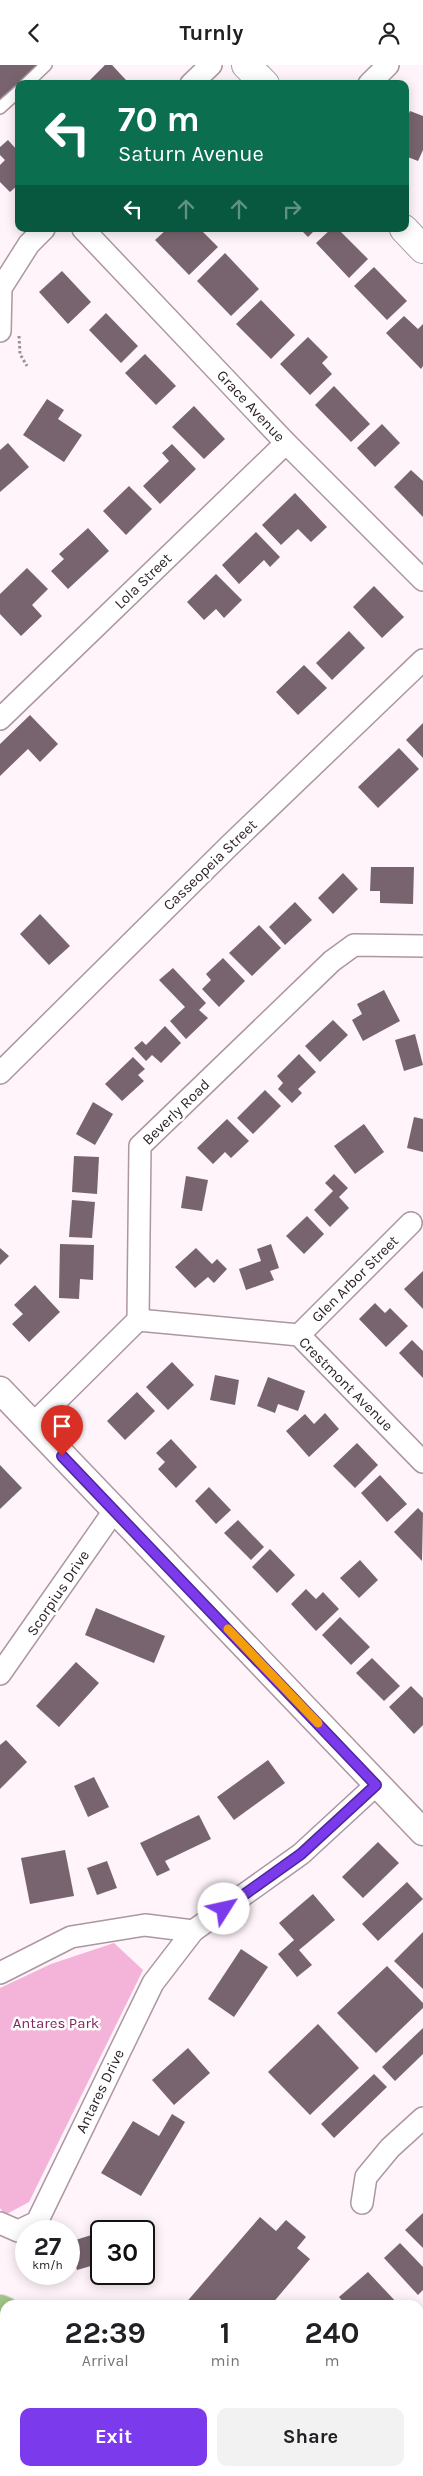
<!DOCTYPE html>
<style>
:root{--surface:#fff;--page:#f2f2f2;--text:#202124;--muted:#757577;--accent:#7c3aed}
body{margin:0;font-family:Karla,sans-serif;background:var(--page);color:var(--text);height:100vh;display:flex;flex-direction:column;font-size:19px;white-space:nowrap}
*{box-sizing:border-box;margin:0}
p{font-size:16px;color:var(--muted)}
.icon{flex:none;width:28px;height:28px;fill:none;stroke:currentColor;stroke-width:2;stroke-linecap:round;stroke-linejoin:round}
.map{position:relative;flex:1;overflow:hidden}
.sheet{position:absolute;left:0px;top:2235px;width:424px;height:176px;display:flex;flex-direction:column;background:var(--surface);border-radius:15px 15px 0 0;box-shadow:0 2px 12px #0003}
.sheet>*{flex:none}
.banner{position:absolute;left:15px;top:15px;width:394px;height:152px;border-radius:10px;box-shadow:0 2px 12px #0003;background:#0b6e4f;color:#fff;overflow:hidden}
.speed{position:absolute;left:15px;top:2155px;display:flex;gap:10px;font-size:25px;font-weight:700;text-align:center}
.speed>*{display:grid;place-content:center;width:65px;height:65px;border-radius:50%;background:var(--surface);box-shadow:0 2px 12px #0003;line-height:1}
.speed small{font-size:12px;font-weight:400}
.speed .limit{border:2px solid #111;border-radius:8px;background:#fff;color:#111}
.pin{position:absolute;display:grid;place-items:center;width:42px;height:42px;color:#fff;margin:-51px -21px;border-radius:50% 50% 50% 0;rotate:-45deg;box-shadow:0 0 5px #0007}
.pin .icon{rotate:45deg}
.me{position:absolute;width:55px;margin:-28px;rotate:55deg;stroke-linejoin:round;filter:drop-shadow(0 0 4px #0008)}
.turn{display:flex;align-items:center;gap:18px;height:105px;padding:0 20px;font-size:22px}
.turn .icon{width:65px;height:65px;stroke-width:2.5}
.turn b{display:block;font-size:35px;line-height:42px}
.lanes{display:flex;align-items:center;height:48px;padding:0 20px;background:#0003;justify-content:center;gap:25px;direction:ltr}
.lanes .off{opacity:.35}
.eta{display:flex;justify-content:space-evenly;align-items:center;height:85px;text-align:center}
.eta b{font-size:30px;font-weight:700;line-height:35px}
.primary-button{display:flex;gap:10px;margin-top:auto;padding:10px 20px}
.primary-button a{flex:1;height:58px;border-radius:10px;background:var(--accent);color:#fff;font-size:20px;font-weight:700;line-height:58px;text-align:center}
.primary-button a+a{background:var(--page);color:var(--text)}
header{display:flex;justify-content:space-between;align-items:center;height:65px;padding:0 20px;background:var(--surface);font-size:22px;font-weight:700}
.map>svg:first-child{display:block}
.green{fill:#f4b3d8}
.building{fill:#78646f}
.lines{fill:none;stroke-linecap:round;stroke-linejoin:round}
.service-casing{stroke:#ac96a2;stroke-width:14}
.minor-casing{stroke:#ac96a2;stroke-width:24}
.tertiary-casing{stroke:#ac96a2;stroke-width:29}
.secondary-casing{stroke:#ac96a2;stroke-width:30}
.trunk-casing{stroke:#d4d2d3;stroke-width:30}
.motorway-casing{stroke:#d4d2d3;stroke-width:30}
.path{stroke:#9a9196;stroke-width:3;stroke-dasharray:2.5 2.5;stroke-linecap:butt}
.service{stroke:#fff;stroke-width:11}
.minor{stroke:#fff;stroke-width:21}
.tertiary{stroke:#fff;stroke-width:26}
.secondary{stroke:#fff;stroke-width:28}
.trunk{stroke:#b2d29c;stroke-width:28}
.motorway{stroke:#9fc684;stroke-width:28}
.route-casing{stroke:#51269a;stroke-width:12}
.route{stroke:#7c3aed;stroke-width:9}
.slow{stroke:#f59e0b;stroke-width:9}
.labels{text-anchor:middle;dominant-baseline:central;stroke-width:5;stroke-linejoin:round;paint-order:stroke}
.street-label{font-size:15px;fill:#281f24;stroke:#fff}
.park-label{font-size:15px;fill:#802962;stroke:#fff}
</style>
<header><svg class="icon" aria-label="back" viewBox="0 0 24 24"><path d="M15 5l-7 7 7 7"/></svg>Turnly<svg class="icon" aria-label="person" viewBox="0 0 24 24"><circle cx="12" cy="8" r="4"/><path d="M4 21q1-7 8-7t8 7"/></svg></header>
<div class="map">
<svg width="423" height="2411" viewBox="0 0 423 2411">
<rect width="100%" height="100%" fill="#fef4fa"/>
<path class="green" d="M114,1878L143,1905L29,2137L5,2150L0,2143V1923L51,1899Z"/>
<g class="building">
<path d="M0,0H38L0,36Z"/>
<path d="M105,0H112L126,15L122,19H86Z"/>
<path d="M410,46L423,51V85L418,96L405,91V58Z"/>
<path d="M8,75L16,84L19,81V119L10,127L0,117V100L5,95L0,90V82Z"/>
<path d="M167,164L183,166L200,164L218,182L189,210L155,175Z"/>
<path d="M300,164H316L308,172Z"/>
<path d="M331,164H338L368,194L349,213L316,178Z"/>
<path d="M225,188L259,224L231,251L197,216Z"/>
<path d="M374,202L407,236L387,255L354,221Z"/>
<path d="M62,206L91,237L68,259L39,227Z"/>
<path d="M261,235L295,270L271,294L236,259Z"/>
<path d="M106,248L138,281L121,298L89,265Z"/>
<path d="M404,251L418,264L423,259V301L421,304L386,268Z"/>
<path d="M308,272L328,292L322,298L332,309L310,330L280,299Z"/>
<path d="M145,289L176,321L156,340L125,308Z"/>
<path d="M334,321L370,359L351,377L315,340Z"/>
<path d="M47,334L64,345L58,354L82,370L64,397L23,370Z"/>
<path d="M194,341L225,374L204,394L172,362Z"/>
<path d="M382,359L400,378L375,402L357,383Z"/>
<path d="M8,378L29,402L0,427V385Z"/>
<path d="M172,379L196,404L160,439L143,421L169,396L162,388Z"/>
<path d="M411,405L423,416V452L394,422Z"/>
<path d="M129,421L152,444L126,470L103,446Z"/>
<path d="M295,428L327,462L311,477L298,464L281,480L262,460Z"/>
<path d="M88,463L109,486L68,524L51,506L64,494L59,489Z"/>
<path d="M256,467L280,492L270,502L264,495L239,519L222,500Z"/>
<path d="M27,503L48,524L32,540L42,551L21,571L0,549V529Z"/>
<path d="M216,509L242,535L224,553L216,544L204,555L187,537Z"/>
<path d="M374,521L404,552L382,573L353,542Z"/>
<path d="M349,566L365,583L332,615L316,598Z"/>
<path d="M304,600L327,623L298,650L276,627Z"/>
<path d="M30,650L58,679L40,697L28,684L0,711V679Z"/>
<path d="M423,658V693L406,675Z"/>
<path d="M399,683L419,704L378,743L358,722Z"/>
<path d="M371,802H414L413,839L380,838V826H370Z"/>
<path d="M343,808L358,824L333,849L318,833Z"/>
<path d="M295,837L312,855L285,880L269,862Z"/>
<path d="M40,849L70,881L49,900L20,869Z"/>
<path d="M259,860L281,883L252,911L229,888Z"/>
<path d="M223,893L245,916L219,942L202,924L211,915L206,909Z"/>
<path d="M173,903L206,938L199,945L208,953L186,974L170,956L185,942L159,915Z"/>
<path d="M384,925L400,956L363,976L352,955L362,949L357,939Z"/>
<path d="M333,955L348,970L320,997L305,981Z"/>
<path d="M165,961L181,978L161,998L152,990L146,996L134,983L142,976L146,980Z"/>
<path d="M415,969L423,1000L404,1006L395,975Z"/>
<path d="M299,989L316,1007L298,1024L302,1028L292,1038L278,1024L283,1018L277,1011Z"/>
<path d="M133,992L145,1004L138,1010L144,1016L122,1036L105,1019Z"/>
<path d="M265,1025L281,1041L253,1069L237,1053Z"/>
<path d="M93,1037L113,1049L95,1080L76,1069Z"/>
<path d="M414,1052L423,1054V1087L407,1083Z"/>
<path d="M227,1054L249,1076L231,1093L225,1087L213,1099L197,1083Z"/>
<path d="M364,1059L384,1087L355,1109L334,1081Z"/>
<path d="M74,1091L99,1092L97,1129L72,1127Z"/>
<path d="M334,1109L348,1123L339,1132L349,1143L330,1162L314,1145L333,1126L325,1118Z"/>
<path d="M186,1111L208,1115L202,1146L181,1143Z"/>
<path d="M72,1135L95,1137L92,1173L69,1172Z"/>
<path d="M307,1151L324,1169L304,1189L286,1171Z"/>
<path d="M60,1179L94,1180L93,1215L80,1214L79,1234L59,1233Z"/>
<path d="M271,1179L279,1203L270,1206L274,1215L246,1225L239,1204L261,1196L257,1184Z"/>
<path d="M0,1183L9,1191L0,1200Z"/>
<path d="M196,1183L212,1199L217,1194L227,1204L214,1218L208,1212L195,1223L175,1202Z"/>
<path d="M423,1206V1244L404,1224Z"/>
<path d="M35,1220L60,1247L29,1277L12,1259L23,1249L14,1240Z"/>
<path d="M375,1238L385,1248L390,1243L408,1261L386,1282L359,1254Z"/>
<path d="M412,1275L423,1286V1313L399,1288Z"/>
<path d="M172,1297L194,1320L168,1345L146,1322Z"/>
<path d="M215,1310L239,1315L235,1340L210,1335Z"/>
<path d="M268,1312L305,1326L298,1346L278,1339L275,1348L257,1341Z"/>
<path d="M137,1327L155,1346L125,1375L107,1356Z"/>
<path d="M325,1348L339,1364L309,1392L286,1366L305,1349L314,1359Z"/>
<path d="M171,1374L197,1402L176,1423L158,1404L165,1397L156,1388Z"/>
<path d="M357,1378L378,1400L355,1423L333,1401Z"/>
<path d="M0,1400L22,1423L0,1444Z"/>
<path d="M380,1410L407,1439L387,1457L361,1428Z"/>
<path d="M209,1422L231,1445L216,1459L195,1436Z"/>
<path d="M418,1443L423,1448L422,1496L394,1467Z"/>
<path d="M238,1455L264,1482L251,1495L224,1468Z"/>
<path d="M270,1484L295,1510L277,1528L252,1502Z"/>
<path d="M360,1495L378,1515L359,1533L340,1513Z"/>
<path d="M306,1524L316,1534L323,1527L339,1544L316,1566L291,1539Z"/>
<path d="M96,1543L165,1571L154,1598L85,1570Z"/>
<path d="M340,1552L370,1582L351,1600L322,1570Z"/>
<path d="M372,1593L400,1621L384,1636L356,1608Z"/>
<path d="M76,1597L99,1618L59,1662L36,1641Z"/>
<path d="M411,1621L423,1633V1660L414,1669L389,1642Z"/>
<path d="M6,1675L27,1697L0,1724V1680Z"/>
<path d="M268,1695L285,1718L234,1755L217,1732Z"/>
<path d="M94,1712L109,1742L88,1752L74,1721Z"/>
<path d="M199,1750L211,1774L165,1796L170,1805L157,1811L140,1778Z"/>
<path d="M378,1777L399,1798L363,1833L342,1812Z"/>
<path d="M65,1785L74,1831L30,1839L21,1793Z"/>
<path d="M107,1796L117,1823L97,1830L87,1803Z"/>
<path d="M407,1817L423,1834L378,1876L362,1859Z"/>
<path d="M313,1829L335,1855L299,1885L312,1900L297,1912L278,1889L294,1875L279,1858Z"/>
<path d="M423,1867V1924L394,1896Z"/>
<path d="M241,1884L268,1902L234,1952L208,1934Z"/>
<path d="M387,1901L423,1938V1943L376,1988L337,1948Z"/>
<path d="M318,1959L359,2003L310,2050L268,2007Z"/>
<path d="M423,1963V1989L395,2016L382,2002Z"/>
<path d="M188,1983L210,2008L174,2040L152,2015Z"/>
<path d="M374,2009L387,2022L334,2073L321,2059Z"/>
<path d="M172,2049L185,2057L141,2131L101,2108L133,2056L159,2071Z"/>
<path d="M423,2148V2183L405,2165Z"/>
<path d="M260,2152L276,2166L286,2155L306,2172L297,2183L310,2194L271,2240H184Z"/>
<path d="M101,2167V2198L77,2205L69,2177Z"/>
<path d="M400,2178L423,2202V2225L418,2230L384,2193Z"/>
<path d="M368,2207L399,2240H346L339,2232Z"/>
</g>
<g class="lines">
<defs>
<g id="service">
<path d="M26,19L46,0"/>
<path d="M0,43L19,26"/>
</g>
<g id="minor">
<path d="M191,19L211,0"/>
<path d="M369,19L388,0"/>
<path d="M83,164L286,378L423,515"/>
<path d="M0,266L1,223L29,179L44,164"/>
<path d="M0,654L286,378"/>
<path d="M0,1008L229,781L423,595"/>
<path d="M138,1255L299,1270L423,1397"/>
<path d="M299,1270L411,1158"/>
<path d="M32,1360L138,1255L140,1081L332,896L354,880L423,881"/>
<path d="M0,1609L114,1446"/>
<path d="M193,1866L301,1789L376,1720"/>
<path d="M0,1908L71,1872L145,1860L193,1866L153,1918L37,2157L18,2166L0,2158"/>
<path d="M362,2138L366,2112L390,2083L423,2053"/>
</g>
<path id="tertiary" d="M0,1325L423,1767"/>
<g id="secondary">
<path d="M246,0L265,19"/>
<path d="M404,164L423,184"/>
</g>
<g id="trunk">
<path d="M419,2373L423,2366"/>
<path d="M396,2411L399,2406"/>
</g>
<g id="motorway">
<path d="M0,2244L5,2246"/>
<path d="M0,2302L5,2305"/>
<path d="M0,2381L5,2385"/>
<path d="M30,2406L36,2411"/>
<path d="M189,2406L198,2411"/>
<path d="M297,2406L305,2411"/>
</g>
</defs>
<use href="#service" class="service-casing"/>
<use href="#minor" class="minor-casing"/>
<use href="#tertiary" class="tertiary-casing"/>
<use href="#secondary" class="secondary-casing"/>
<use href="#trunk" class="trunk-casing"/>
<use href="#motorway" class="motorway-casing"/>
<path class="path" d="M19,271L20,289L27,301"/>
<use href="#service" class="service"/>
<use href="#minor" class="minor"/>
<use href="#tertiary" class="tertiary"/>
<use href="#secondary" class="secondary"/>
<use href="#trunk" class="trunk"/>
<use href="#motorway" class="motorway"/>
</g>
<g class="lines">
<defs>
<path id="route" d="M62,1391L376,1720L301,1789L224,1844"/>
</defs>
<use href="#route" class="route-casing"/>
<use href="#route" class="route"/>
<path class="slow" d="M228,1564L318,1658"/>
</g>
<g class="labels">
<g class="street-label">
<text transform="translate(251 341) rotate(47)">Grace Avenue</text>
<text transform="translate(143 516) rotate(-44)">Lola Street</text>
<text transform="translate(210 800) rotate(-44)">Casseopeia Street</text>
<text transform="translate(176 1047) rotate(-44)">Beverly Road</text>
<text transform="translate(355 1214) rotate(-45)">Glen Arbor Street</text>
<text transform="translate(346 1319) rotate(45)">Crestmont Avenue</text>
<text transform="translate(58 1528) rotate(-56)">Scorpius Drive</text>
<text transform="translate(100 2026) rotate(-64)">Antares Drive</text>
</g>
<g class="park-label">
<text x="56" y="1958">Antares Park</text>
</g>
</g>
</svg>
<div class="speed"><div>27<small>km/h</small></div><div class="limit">30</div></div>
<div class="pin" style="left:62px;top:1391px;background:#d93025"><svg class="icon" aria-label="arrive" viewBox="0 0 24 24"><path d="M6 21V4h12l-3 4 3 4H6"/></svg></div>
<svg class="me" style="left:224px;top:1844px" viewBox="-20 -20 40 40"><circle r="19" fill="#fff"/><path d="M0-13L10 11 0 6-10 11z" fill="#7c3aed"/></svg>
<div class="banner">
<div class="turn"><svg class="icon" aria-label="left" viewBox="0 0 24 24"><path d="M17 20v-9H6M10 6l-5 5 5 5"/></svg><div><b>70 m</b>Saturn Avenue</div></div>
<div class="lanes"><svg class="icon" aria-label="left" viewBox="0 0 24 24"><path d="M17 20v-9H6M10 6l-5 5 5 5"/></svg><svg class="icon off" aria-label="ahead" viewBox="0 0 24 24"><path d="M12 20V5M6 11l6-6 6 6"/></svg><svg class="icon off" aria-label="ahead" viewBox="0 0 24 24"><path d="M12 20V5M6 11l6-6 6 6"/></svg><svg class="icon off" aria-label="right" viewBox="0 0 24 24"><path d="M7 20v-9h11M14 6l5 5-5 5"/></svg></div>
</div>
<section class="sheet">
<div class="eta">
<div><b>22:39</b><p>Arrival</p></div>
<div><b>1</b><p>min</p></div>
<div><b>240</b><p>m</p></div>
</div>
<div class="primary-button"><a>Exit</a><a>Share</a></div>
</section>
</div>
